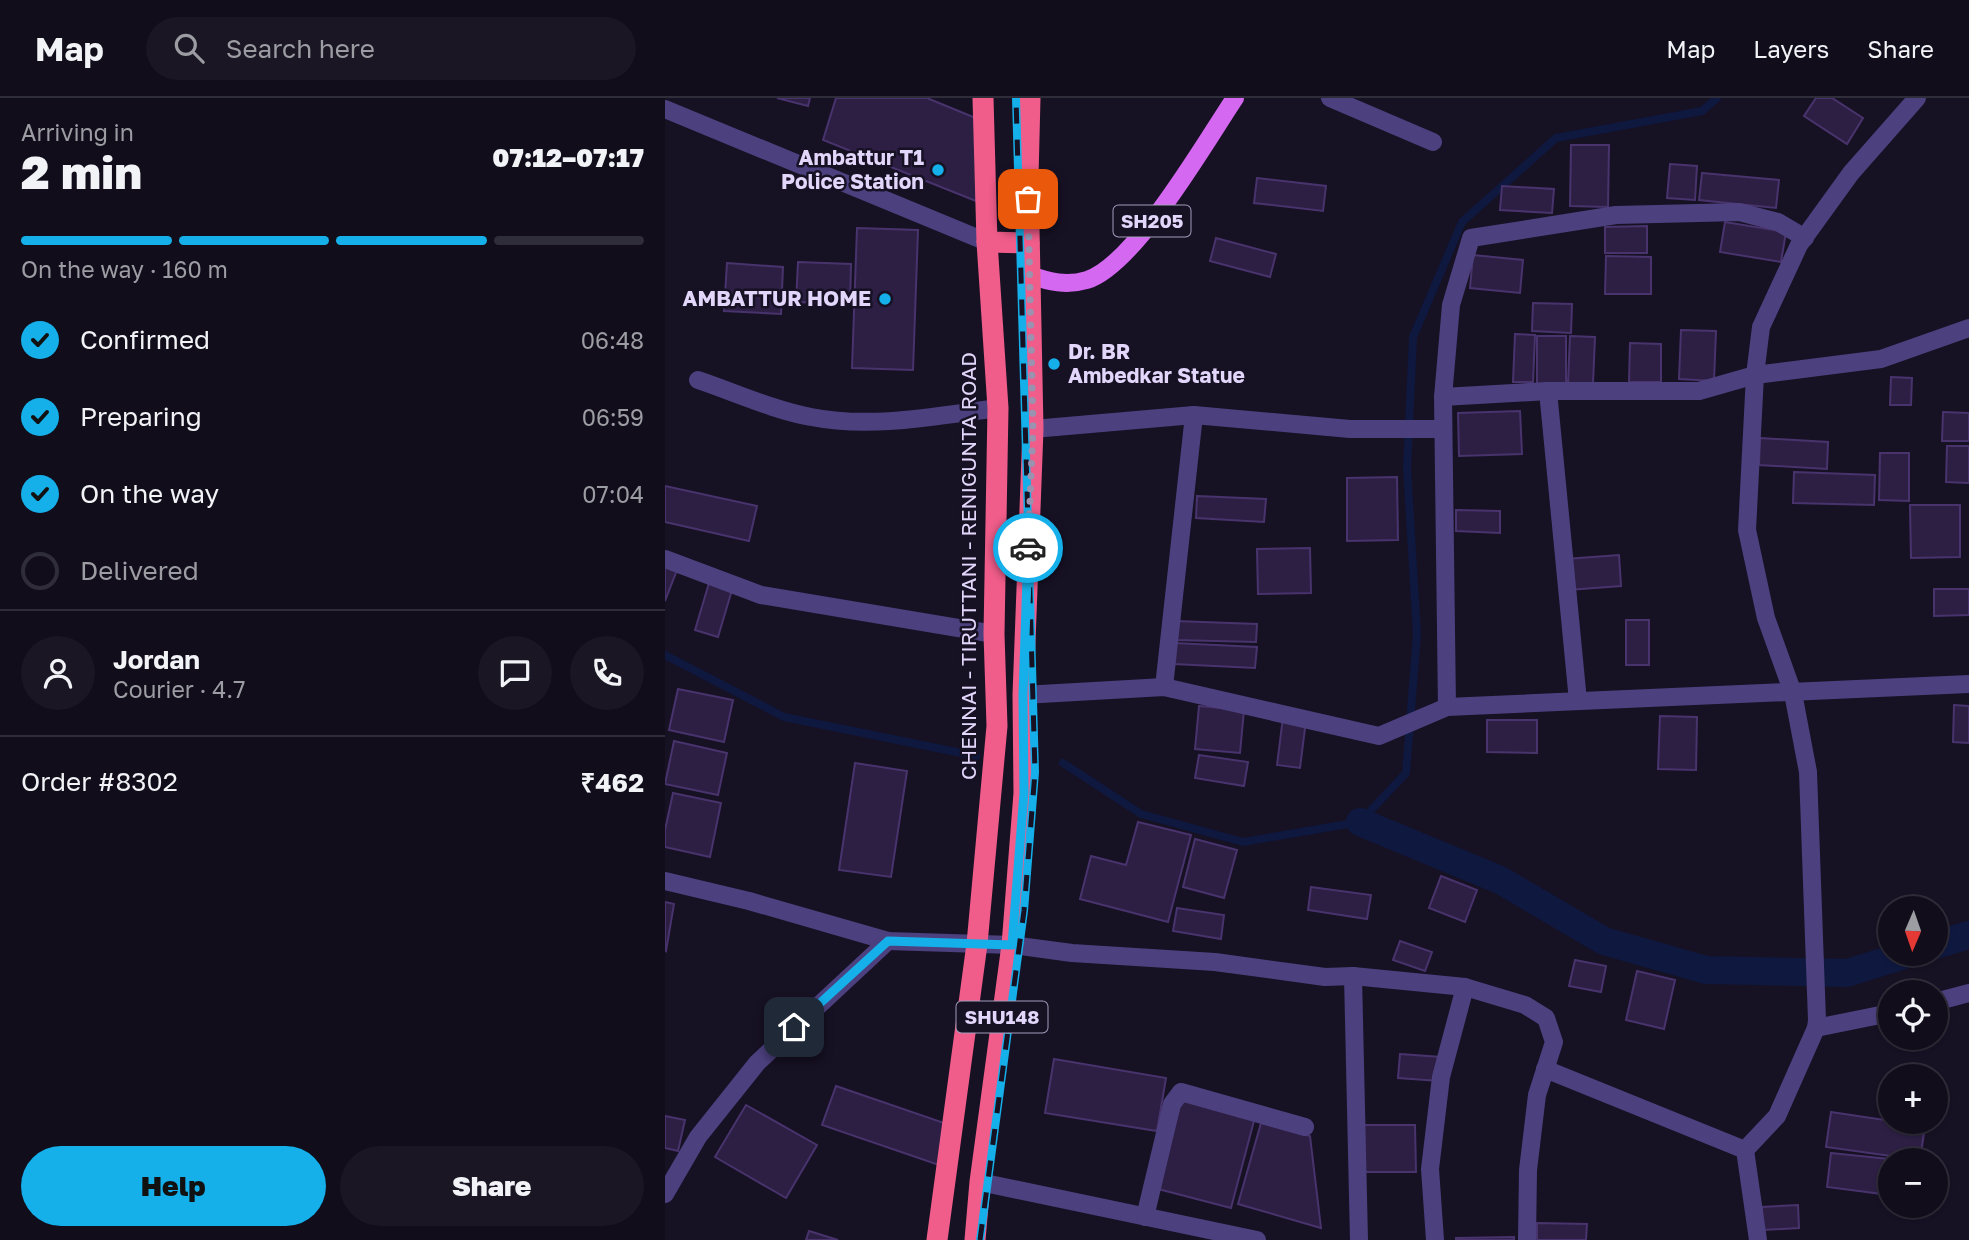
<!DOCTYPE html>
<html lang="en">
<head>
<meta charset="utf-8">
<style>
  body { margin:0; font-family:"Golos Text",sans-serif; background:#1a1624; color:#f1f3f6; height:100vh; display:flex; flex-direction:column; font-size:26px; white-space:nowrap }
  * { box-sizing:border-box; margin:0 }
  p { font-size:23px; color:#9c9ca3 }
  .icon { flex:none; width:38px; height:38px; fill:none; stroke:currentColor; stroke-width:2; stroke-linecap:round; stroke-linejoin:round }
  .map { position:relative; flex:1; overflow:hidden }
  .sheet { display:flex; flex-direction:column; background:#110d1b; width:665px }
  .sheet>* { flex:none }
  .needle { width:46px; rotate:182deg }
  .tools { position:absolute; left:1213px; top:798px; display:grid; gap:14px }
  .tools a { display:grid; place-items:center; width:70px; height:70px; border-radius:50%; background:#110d1b; box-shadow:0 2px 5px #0004,0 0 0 2px #302d3a; font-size:35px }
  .pin { position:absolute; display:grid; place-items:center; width:60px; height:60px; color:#fff; margin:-30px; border-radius:14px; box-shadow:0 4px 10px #0006 }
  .courier { position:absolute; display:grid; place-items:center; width:70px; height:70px; margin:-35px; border:5px solid #15b0ea; border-radius:50%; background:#fff; color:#222; box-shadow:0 2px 9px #0007 }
  .head em { font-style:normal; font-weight:800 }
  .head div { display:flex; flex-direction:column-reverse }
  .head { display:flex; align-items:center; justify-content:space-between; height:119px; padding:0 21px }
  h1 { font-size:46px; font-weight:800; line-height:52px }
  .bar { display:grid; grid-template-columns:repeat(4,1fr); gap:10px 7px; align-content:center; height:84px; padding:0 21px }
  .bar i { height:9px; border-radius:5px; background:#302d3a }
  .bar .on { background:#15b0ea }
  .bar p { grid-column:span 4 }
  .line { display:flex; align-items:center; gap:18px; padding:0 21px; border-top:2px solid #302d3a }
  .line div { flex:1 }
  .round { display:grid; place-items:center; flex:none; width:74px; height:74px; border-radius:37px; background:#1a1624 }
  ol { padding:0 21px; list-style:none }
  li { display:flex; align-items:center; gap:21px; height:77px }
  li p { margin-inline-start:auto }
  li .icon { padding:7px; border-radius:50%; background:#15b0ea; color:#111; stroke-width:4 }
  li:last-child { color:#9c9ca3 }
  li i { width:38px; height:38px; border:4px solid #302d3a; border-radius:50% }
  .primary-button { display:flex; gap:14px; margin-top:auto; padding:14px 21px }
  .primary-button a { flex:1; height:80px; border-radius:42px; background:#15b0ea; color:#111; font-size:28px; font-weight:800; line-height:80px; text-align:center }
  .primary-button a+a { background:#1a1624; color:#f1f3f6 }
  header { display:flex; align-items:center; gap:42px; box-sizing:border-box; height:98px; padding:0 35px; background:#110d1b; border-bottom:2px solid #302d3a }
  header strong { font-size:33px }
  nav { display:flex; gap:38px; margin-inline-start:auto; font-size:24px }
  .search { width:490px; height:63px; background:#1a1624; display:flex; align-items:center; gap:18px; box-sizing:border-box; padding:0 24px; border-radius:38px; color:#9c9ca3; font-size:26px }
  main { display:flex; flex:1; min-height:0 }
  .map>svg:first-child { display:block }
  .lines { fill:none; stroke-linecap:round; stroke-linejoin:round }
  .stream { stroke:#0f183f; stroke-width:8 }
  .canal { stroke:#0f183f; stroke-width:28 }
  .building { fill:#2c1f43; stroke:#48336d; stroke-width:2 }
  .street { stroke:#4d407f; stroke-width:18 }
  .primary { stroke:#d568f1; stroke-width:18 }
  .highway { stroke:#f05d8b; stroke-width:21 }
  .rail-casing { stroke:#15b0ea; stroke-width:8 }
  .rail { stroke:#171124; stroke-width:5; stroke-dasharray:16; stroke-linecap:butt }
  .done { stroke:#9b92b0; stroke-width:7; stroke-dasharray:0 12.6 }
  .route { stroke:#15b0ea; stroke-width:9 }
  .poi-dot { fill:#15b0ea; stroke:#171124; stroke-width:2.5 }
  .labels { text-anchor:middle; stroke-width:5; stroke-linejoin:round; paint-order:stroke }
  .shield { fill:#171124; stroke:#a59cba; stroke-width:2 }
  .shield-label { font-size:19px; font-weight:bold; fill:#e2d7fb }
  .poi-label { font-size:21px; font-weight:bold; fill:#e2d7fb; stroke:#171124; text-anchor:end }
  .street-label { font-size:21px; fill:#e2d7fb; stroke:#171124 }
</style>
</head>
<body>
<header>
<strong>Map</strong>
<div class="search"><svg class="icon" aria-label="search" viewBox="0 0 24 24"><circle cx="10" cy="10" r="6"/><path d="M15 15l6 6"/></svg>Search here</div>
<nav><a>Map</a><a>Layers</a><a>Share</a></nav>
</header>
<main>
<section class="sheet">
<div class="head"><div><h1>2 min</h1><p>Arriving in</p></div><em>07:12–07:17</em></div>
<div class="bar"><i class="on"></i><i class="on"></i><i class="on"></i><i></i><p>On the way · 160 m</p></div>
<ol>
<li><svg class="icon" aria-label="check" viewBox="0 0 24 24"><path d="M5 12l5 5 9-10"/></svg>Confirmed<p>06:48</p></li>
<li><svg class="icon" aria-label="check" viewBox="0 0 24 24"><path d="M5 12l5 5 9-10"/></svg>Preparing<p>06:59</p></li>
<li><svg class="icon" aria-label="check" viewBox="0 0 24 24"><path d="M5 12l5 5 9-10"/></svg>On the way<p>07:04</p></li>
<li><i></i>Delivered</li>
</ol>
<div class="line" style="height:126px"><a class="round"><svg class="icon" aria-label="person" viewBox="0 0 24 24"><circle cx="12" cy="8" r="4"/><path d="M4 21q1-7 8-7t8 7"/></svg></a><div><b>Jordan</b><p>Courier · 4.7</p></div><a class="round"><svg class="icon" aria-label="chat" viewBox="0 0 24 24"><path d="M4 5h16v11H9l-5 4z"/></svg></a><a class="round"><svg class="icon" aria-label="phone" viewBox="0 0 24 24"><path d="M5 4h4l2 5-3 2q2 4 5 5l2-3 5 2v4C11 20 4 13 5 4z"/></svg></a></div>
<div class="line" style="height:91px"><div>Order #8302</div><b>₹462</b></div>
<div class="primary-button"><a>Help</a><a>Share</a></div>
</section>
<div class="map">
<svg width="1304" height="1142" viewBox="0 0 1304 1142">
  <rect width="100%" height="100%" fill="#171124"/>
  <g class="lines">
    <g class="stream">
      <polyline points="0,557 119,619 311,658"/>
      <polyline points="398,665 476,716 578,744 695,724 741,675 752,536 742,370 748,239 797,124 891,40 1037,13 1052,0"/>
    </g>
    <g class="canal">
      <polyline points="695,724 835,782 939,843 1041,872 1182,875 1243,856"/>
      <polyline points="1270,847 1304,837"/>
    </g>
  </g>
  <g class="building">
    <polygon points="112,0 145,0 143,8"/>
    <polygon points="171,0 262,0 313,21 311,103 158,42"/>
    <polygon points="1151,0 1167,0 1198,20 1182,46 1139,18"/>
    <polygon points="906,47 944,47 943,109 905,108"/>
    <polygon points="1005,66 1032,68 1030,102 1002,100"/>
    <polygon points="1037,75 1114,82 1111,110 1034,102"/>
    <polygon points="592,80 661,88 658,113 589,105"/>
    <polygon points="837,88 889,91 887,115 835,112"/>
    <polygon points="1060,124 1121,134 1116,164 1055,154"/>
    <polygon points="982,128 982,155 940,155 940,129"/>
    <polygon points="192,130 253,132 248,272 187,270"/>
    <polygon points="551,140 611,156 605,179 545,163"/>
    <polygon points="808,157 858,162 855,195 805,190"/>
    <polygon points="941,158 986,159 986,196 940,196"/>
    <polygon points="133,164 186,166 185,206 131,204"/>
    <polygon points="62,165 118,169 116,216 59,213"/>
    <polygon points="868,205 907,206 906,235 867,233"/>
    <polygon points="1016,232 1051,233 1049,283 1014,281"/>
    <polygon points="850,236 870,237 868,284 848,284"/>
    <rect x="872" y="238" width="29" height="48"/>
    <polygon points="905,238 930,239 928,285 903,285"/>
    <polygon points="965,245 996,246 996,284 964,284"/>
    <polygon points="1226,279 1247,280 1246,307 1225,307"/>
    <polygon points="855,313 857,356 794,358 793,315"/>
    <polygon points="1278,314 1304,315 1304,343 1277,343"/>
    <polygon points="1095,340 1163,344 1162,371 1094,367"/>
    <polygon points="1282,348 1304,348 1304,385 1281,384"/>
    <polygon points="1215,355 1244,355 1244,403 1214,402"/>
    <polygon points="1129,374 1210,377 1209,407 1128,405"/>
    <polygon points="732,379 733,442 682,443 682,380"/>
    <polygon points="0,388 92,408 84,443 0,424"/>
    <polygon points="532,398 601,401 599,424 531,420"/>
    <polygon points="1245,407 1295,407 1295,459 1246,460"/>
    <polygon points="791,412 835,413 835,435 791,433"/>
    <polygon points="645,450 646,495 593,496 592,451"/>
    <polygon points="954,457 956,488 903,492 901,461"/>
    <polygon points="0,468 12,472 0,503"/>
    <polygon points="44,485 67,492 53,539 30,532"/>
    <polygon points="1269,491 1304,491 1304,517 1269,518"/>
    <rect x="961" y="522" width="23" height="45"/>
    <polygon points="510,523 592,526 591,544 509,542"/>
    <polygon points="509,545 592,549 590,570 509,566"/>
    <polygon points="13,591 68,602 59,644 4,632"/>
    <polygon points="1289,607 1304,608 1304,645 1288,644"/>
    <polygon points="534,608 579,612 575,655 530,651"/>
    <polygon points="995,618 1032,619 1031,672 993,671"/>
    <polygon points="618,619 641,622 635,670 612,667"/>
    <polygon points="822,622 872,622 872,655 822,654"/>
    <polygon points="9,643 62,655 53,697 0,686"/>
    <polygon points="534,657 583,664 579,688 530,680"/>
    <polygon points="190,665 242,673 226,779 174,772"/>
    <polygon points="8,695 56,705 45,759 0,749 0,732"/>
    <polygon points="473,724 526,737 503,824 415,801 426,758 461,767"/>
    <polygon points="530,741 572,752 559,800 518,789"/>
    <polygon points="776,778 812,792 800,824 764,810"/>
    <polygon points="646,789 706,797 702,821 643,812"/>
    <polygon points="0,804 9,806 1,853 0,852"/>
    <polygon points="512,810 559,817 556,841 508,833"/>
    <polygon points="735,843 767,854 760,873 728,862"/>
    <polygon points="910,862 941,868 936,894 904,888"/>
    <polygon points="972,873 1010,882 999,931 961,922"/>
    <polygon points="735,956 776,959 774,983 733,980"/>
    <polygon points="389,961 501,980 492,1033 380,1015"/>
    <polygon points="171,988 288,1028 274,1067 157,1027"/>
    <polygon points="517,1000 590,1019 566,1110 493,1091"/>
    <polygon points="81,1007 152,1047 121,1100 50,1059"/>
    <polygon points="1166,1014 1260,1028 1255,1062 1161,1049"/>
    <polygon points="0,1018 20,1022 13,1053 0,1050"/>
    <polygon points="596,1025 645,1038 656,1130 573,1106"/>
    <polygon points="693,1027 750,1027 751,1074 693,1074"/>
    <polygon points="1166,1055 1234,1062 1225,1062 1225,1097 1162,1089"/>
    <polygon points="1133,1107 1134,1130 1098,1132 1097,1109"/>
    <polygon points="872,1125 922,1126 921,1142 872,1142"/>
    <polygon points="144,1133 173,1142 141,1142"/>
    <polygon points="849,1139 849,1142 791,1142 791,1140"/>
  </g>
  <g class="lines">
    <g class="street">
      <polyline points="665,0 768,44"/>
      <polyline points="0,11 322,144"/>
      <path d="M33,282C69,294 108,312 146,319C207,331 271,318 333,310"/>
      <polyline points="883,293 913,603"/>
      <polyline points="778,299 883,293 1034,293 1090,277 1216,261 1304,230"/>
      <polyline points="368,331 529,317 685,331 778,331"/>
      <polyline points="0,461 96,497 329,536"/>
      <polyline points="499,589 529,317"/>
      <polyline points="358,597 499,589 714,638 782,609 1304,586"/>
      <polyline points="782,609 778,299 786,207 806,140 951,117 1074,114 1113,124 1140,140"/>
      <polyline points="0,783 84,803 223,843 347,847 407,855 550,864 660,879 688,878 800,889 860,907 881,920 889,944 872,997 863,1072 862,1142"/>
      <polyline points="688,878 694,1142"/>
      <polyline points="1270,904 1304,895"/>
      <polyline points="1151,930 1225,915"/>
      <polyline points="880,971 1080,1052"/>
      <polyline points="315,1084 592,1142"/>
      <polyline points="0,1096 33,1039 92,965 223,843"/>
      <polyline points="480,1119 507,1006 516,994 640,1029"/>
      <polyline points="770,1142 765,1071 776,979 800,889"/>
      <polyline points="1093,1142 1080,1052 1112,1018 1151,930 1152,922 1143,674 1128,595 1101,520 1082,432 1090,277 1096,229 1134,147 1186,75 1252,0"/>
    </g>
    <path class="primary" d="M365,177C384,184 402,188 422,182C470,167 541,43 570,0"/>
    <g class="highway">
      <polyline points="322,144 364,145"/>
      <polyline points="272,1142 312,846 332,628 329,536 333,310 322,144 318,0"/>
      <polyline points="310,1142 315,1084 347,847 359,695 358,597 368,331 363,79 365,0"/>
    </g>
    <g class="rail-casing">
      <polyline id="rail" points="315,1142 359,813 370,674 351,0"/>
    </g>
    <use href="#rail" class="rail"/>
  </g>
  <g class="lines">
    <polyline class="done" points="363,101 368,331 363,450"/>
    <polyline class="route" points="129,929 223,843 347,847 359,695 358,597 363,450"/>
  </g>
  <g class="poi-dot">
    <circle cx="273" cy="72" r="7"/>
    <circle cx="220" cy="201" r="7"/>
    <circle cx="389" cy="266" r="7"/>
  </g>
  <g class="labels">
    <g class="shield">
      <rect x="448.5" y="107.5" width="77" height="31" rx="5"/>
      <rect x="291.5" y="903.5" width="91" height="31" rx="5"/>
    </g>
    <g class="shield-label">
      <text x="487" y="130">SH205</text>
      <text x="337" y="926">SHU148</text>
    </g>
    <g class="poi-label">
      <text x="259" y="67">Ambattur T1<tspan x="259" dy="24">Police Station</tspan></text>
      <text x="206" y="208">AMBATTUR HOME</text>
      <text x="403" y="261" text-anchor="start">Dr. BR<tspan x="403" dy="24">Ambedkar Statue</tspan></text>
    </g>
    <g class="street-label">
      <text transform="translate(304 468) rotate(-90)" y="7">CHENNAI - TIRUTTANI - RENIGUNTA ROAD</text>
    </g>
  </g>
</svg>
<div class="tools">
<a><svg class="needle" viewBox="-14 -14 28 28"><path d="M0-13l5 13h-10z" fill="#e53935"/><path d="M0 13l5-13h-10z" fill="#9c9ca3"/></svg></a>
<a><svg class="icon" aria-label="locate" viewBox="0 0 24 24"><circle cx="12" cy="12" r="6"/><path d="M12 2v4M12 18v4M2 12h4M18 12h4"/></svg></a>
<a>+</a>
<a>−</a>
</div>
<div class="pin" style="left:363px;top:101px;background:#ea580c"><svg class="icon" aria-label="bag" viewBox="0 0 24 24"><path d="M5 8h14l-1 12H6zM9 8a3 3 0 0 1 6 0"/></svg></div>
<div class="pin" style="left:129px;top:929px;background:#1f2937"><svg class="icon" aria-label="home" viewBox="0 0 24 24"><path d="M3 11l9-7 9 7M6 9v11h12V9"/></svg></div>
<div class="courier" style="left:363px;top:450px"><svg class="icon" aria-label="car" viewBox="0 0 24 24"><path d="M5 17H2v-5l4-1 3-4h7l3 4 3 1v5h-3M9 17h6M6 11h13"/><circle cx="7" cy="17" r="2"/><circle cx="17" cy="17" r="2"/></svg></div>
</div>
</main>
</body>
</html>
